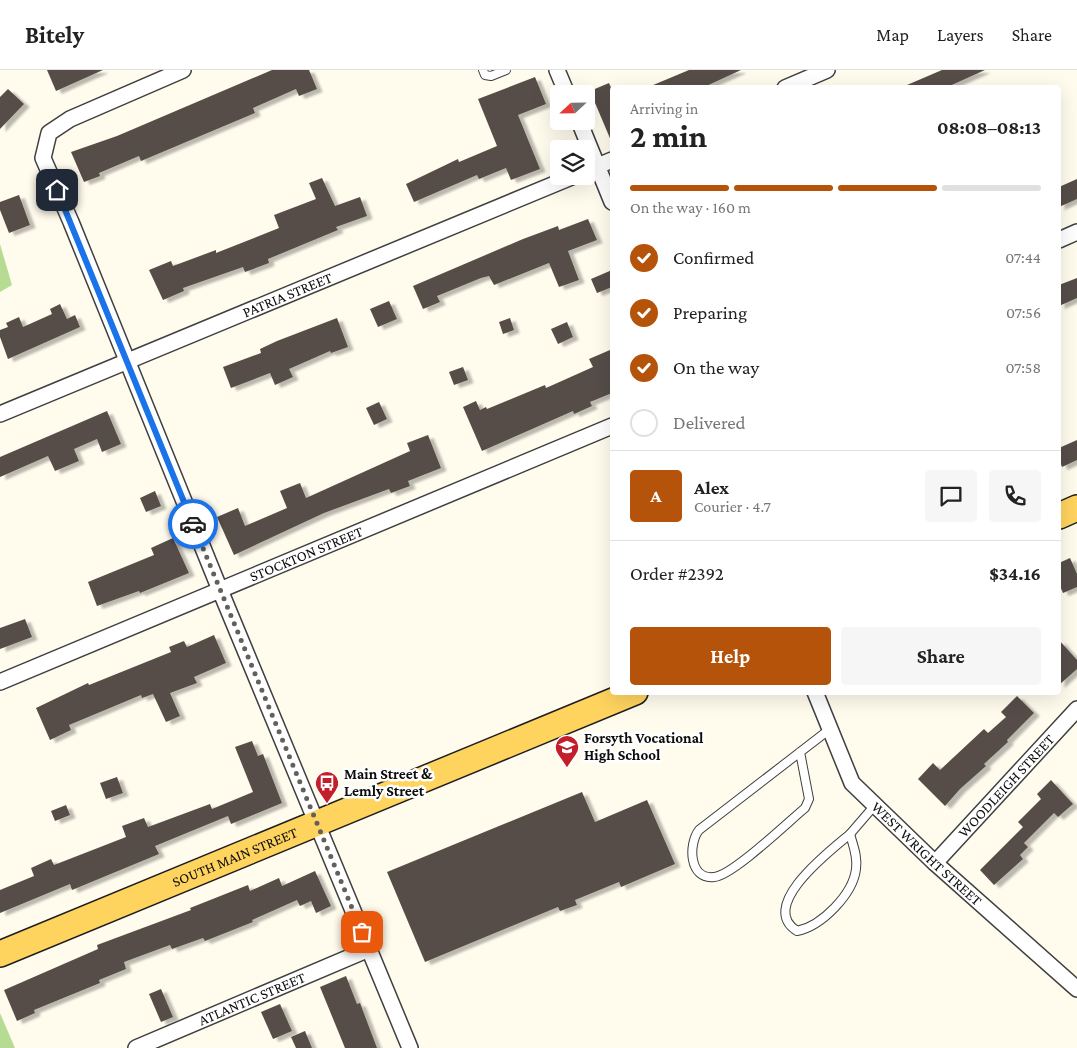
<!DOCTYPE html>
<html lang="en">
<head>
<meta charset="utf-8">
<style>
  body { margin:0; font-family:"Crimson Pro",serif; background:#f6f6f6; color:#222; height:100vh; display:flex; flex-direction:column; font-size:19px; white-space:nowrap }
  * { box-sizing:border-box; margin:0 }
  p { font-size:16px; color:#767676 }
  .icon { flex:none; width:28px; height:28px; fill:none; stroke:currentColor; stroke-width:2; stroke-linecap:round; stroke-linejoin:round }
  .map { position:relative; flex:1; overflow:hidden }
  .drawer { position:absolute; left:610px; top:15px; width:451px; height:610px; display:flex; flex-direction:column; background:#fff; border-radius:5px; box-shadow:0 5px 20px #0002 }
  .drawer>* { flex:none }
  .needle { width:32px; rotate:248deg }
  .controls { position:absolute; left:550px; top:15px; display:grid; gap:10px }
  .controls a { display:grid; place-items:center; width:45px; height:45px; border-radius:5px; background:#fff; box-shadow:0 5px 20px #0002; font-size:25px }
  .pin { position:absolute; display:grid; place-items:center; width:42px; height:42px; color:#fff; margin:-21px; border-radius:10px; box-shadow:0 2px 8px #0006 }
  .courier { position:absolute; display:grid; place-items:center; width:50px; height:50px; margin:-25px; border:4px solid #1a73e8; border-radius:50%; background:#fff; color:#222; box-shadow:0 1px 6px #0007 }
  .summary em { font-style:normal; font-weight:700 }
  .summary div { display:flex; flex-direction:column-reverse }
  .summary { display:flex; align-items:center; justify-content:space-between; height:85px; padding:0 20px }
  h1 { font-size:32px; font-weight:700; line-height:38px }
  .bar { display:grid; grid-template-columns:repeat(4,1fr); gap:8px 5px; align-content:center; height:60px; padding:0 20px }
  .bar i { height:6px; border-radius:4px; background:#e0e0e0 }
  .bar .on { background:#b45309 }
  .bar p { grid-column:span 4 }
  .line { display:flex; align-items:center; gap:12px; padding:0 20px; border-top:1px solid #e0e0e0 }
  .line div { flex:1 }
  .round { display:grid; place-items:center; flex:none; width:52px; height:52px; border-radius:5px; background:#f6f6f6 }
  ol { padding:0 20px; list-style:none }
  li { display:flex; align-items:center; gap:15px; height:55px }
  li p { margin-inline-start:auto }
  li .icon { padding:5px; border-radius:50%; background:#b45309; color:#fff; stroke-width:4 }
  li:last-child { color:#767676 }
  li i { width:28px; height:28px; border:2px solid #e0e0e0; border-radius:50% }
  .primary-button { display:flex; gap:10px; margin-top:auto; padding:10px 20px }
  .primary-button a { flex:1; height:58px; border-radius:5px; background:#b45309; color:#fff; font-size:20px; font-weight:700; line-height:58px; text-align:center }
  .primary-button a+a { background:#f6f6f6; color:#222 }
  header { display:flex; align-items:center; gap:30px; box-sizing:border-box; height:70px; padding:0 25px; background:#fff; border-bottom:1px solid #e0e0e0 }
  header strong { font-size:24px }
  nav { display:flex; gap:28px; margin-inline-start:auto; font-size:18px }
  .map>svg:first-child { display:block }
  .forest { fill:#b6dc94 }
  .building { fill:#564e49; filter:url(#shadow) }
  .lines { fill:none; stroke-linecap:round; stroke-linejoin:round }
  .lane-casing { stroke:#404040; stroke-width:10 }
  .street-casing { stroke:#404040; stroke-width:18 }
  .primary-casing { stroke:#1e1e1e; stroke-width:28 }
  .lane { stroke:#fff; stroke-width:8 }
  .street { stroke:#fff; stroke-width:15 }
  .primary { stroke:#fed35e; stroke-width:25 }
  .done { stroke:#62605b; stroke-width:5; stroke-dasharray:0 9 }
  .route { stroke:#1a73e8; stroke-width:6 }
  .labels { text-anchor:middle; stroke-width:5; stroke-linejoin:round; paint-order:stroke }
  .street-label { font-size:15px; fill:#0d0d0d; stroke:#fff }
  .poi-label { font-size:15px; font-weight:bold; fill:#0d0d0d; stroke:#fff; text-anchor:start }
</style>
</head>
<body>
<header>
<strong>Bitely</strong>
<nav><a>Map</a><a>Layers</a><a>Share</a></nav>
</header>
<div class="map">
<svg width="1077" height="978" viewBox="0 0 1077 978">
  <defs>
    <filter id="shadow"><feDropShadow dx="5.5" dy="3" stdDeviation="1" flood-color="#0004"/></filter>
  </defs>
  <rect width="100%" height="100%" fill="#fffbed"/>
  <g class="forest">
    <polygon points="0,174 12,215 0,222"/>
    <polygon points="0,943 15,978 0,978"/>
  </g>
  <g class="building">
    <polygon points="47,0 103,0 56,21"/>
    <polygon points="272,0 309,0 317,19 299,26 296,19 253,38 255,43 141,91 139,86 99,103 100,106 84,112 71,82 117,66"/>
    <polygon points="689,0 741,0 702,18 646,18"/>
    <polygon points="942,0 985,0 945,18 900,18"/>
    <polygon points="535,7 546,34 518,45 540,99 511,110 506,98 479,109 477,105 414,132 406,114 458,89 459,92 497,76 478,29"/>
    <polygon points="609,13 612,20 612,73 590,21"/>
    <polygon points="8,19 24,34 0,59 0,27"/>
    <polygon points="322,108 335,136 360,127 367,146 336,157 338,160 268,189 269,193 245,202 243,197 183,218 184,221 163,230 149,200 171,191 173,196 216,180 216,183 279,158 274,145 316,129 309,113"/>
    <polygon points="1077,109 1077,129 1059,137 1059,117"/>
    <polygon points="19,125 30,155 9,163 0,140 0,132"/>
    <polygon points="588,149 597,170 568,181 579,210 559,217 549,193 494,215 489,206 481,208 437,226 440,232 423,239 413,216 523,169 558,156 559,160"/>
    <polygon points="612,200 612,217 597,223 591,209"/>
    <polygon points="1077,208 1077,228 1059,236 1059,215"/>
    <polygon points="389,231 397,249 378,257 370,239"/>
    <polygon points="60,234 67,249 75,245 80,257 8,289 0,267 0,260 8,257 6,253 19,247 23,257 52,244 50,239"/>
    <polygon points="337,248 348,277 331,283 330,281 289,299 293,307 275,315 270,303 231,318 223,297 261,283 260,279 277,271"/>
    <polygon points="510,248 514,260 503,264 499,252"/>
    <polygon points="567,252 573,267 558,274 551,259"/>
    <polygon points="610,280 612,287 612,323 590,332 592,336 574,344 573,341 482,381 463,337 476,331 480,340 486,337 487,339 545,315 546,318 593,297 589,289"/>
    <polygon points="463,297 468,310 454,315 449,302"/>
    <polygon points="379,332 387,349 374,355 366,338"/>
    <polygon points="107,341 121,374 102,382 97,369 74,379 79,391 55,401 48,386 0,407 0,387"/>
    <polygon points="428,365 441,398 408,411 410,416 391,423 389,419 324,443 234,485 217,447 238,438 245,456 287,438 280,421 300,413 306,428 410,381 407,373"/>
    <polygon points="1077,370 1077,390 1062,397 1059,389 1059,378"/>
    <polygon points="155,421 161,436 146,442 140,428"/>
    <polygon points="173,468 189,503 140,523 139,521 97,536 88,512 154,485 151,478"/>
    <polygon points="1070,488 1077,504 1077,517 1063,523 1059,514 1059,493"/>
    <polygon points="25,549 32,567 0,579 0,558"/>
    <polygon points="214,565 226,593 194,607 197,613 170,623 180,646 166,652 153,624 142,628 141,625 69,655 71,660 50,670 36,638 88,613 89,615 171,582 169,577 184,571 187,577"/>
    <polygon points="1059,570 1077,590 1077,599 1059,615"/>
    <polygon points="1017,626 1034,643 1007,670 1008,672 984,694 986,696 960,719 945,736 918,709 933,693 940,700 984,659 988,663 1006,647 1001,642"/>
    <polygon points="252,671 258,686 263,684 282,733 231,754 228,746 155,776 159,784 72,820 70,814 0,843 0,820 34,806 31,798 51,789 54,795 126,767 122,756 144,748 148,757 210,734 212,739 253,722 235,677"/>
    <polygon points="117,707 123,723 106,729 100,713"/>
    <polygon points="1051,710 1073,734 1058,747 1054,743 1024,773 1028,777 1020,785 1023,789 994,815 980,800 1023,757 1018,752 1041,729 1037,724"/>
    <polygon points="582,722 595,752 647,730 675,794 621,817 619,812 575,830 577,835 560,841 558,837 425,892 387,802"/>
    <polygon points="66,735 70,745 55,751 51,741"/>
    <polygon points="315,801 331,836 316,843 311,831 300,836 297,830 252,850 253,852 205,871 203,868 172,879 170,875 124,892 126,899 99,910 100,913 34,940 35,943 17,951 4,920 98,879 97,875 191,840 190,838 248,815 250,821 279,808 282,816"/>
    <polygon points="346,906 357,934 360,933 377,978 345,978 320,917"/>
    <polygon points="161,919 173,947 161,952 149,924"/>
    <polygon points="280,934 292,961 273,969 261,942"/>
    <polygon points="305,961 312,978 296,978 291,967"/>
  </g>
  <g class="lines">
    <g class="lane-casing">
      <g id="lane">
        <polyline points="483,0 485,5 491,6 506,0"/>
        <path d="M800,682L809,729L805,738C788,752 732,806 714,807C689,810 688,774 699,760L830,659"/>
        <path d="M850,764C853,775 858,787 856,799C853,824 822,856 797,861C757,836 831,780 850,764Z"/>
        <polyline points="850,764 875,735"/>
      </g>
    </g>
    <g class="street-casing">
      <g id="street">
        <polyline points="183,0 70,49 49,63 43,88 71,152 220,520 410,978"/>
        <polyline points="557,0 567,24"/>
        <polyline points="785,18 827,0"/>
        <polyline points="579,51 612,132"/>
        <polyline points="586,101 612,90"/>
        <polyline points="1059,170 1077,162"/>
        <path id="s1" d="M0,344L574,106"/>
        <path id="s2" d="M0,612L612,356"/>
        <path id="s3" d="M815,622L852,713L935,793L1077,919"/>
        <path id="s4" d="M935,793L1077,639"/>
        <path id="s5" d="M136,978L369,879"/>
      </g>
    </g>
    <g class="primary-casing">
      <g id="primary">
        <polyline points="1059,446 1077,438"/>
        <path id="s6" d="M0,884L635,622"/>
      </g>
    </g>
    <use href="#lane" class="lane"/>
    <use href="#street" class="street"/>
    <use href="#primary" class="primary"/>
  </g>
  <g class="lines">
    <polyline class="done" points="193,454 362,862"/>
    <polyline class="route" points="57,120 193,454"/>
  </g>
  <defs>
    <g id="school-pin" transform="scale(1.25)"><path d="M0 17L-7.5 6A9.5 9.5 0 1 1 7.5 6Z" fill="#c31f2b" stroke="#fff"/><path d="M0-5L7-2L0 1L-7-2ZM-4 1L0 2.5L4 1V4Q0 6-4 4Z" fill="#fff"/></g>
    <g id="bus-pin" transform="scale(1.25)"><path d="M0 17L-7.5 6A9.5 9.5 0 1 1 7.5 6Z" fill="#c31f2b" stroke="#fff"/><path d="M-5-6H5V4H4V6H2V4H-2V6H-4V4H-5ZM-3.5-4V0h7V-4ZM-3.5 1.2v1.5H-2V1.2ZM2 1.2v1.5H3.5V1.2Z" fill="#fff"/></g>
  </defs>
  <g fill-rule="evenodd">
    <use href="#school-pin" x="567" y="677"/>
    <use href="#bus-pin" x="327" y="713"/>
  </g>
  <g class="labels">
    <g class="street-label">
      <text dy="5" stroke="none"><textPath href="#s1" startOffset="311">PATRIA STREET</textPath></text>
      <text dy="5" stroke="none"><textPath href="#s2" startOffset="332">STOCKTON STREET</textPath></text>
      <text dy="5" stroke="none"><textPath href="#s4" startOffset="105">WOODLEIGH STREET</textPath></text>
      <text dy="5" stroke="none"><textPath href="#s3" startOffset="201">WEST WRIGHT STREET</textPath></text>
      <text dy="5" stroke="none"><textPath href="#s6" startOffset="254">SOUTH MAIN STREET</textPath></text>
      <text dy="5" stroke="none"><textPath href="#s5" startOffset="126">ATLANTIC STREET</textPath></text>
    </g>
    <g class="poi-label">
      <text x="584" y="673">Forsyth Vocational<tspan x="584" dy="17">High School</tspan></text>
      <text x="344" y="709">Main Street &amp;<tspan x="344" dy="17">Lemly Street</tspan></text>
    </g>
  </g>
</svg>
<div class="controls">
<a><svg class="needle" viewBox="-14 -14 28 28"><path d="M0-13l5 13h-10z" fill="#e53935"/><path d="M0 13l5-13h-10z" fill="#767676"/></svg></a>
<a><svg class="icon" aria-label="layers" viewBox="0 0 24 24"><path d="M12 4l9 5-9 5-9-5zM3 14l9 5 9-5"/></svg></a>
</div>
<div class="pin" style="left:362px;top:862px;background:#ea580c"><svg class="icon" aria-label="bag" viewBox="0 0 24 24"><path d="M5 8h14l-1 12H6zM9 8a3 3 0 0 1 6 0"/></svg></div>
<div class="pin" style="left:57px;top:120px;background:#1f2937"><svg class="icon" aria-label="home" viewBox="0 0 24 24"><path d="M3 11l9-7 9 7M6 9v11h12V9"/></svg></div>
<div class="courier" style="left:193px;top:454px"><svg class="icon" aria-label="car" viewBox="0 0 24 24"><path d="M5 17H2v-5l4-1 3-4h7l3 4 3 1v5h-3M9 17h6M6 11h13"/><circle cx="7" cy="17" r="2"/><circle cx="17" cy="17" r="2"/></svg></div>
<section class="drawer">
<div class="summary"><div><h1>2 min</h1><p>Arriving in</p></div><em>08:08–08:13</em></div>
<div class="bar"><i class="on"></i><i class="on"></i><i class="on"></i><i></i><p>On the way · 160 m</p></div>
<ol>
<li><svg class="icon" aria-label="check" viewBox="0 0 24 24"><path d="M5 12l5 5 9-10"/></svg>Confirmed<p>07:44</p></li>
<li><svg class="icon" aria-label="check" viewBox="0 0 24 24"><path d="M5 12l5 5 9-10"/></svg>Preparing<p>07:56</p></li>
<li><svg class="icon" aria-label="check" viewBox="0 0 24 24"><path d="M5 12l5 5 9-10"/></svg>On the way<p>07:58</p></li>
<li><i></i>Delivered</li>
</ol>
<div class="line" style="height:90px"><b class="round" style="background:#b45309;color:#fff">A</b><div><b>Alex</b><p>Courier · 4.7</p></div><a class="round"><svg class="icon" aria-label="chat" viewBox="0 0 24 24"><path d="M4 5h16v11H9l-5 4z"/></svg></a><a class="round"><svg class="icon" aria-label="phone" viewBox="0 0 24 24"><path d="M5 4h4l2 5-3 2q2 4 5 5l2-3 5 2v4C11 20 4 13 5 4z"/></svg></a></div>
<div class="line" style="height:65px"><div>Order #2392</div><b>$34.16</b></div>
<div class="primary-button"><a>Help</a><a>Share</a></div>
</section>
</div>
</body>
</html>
